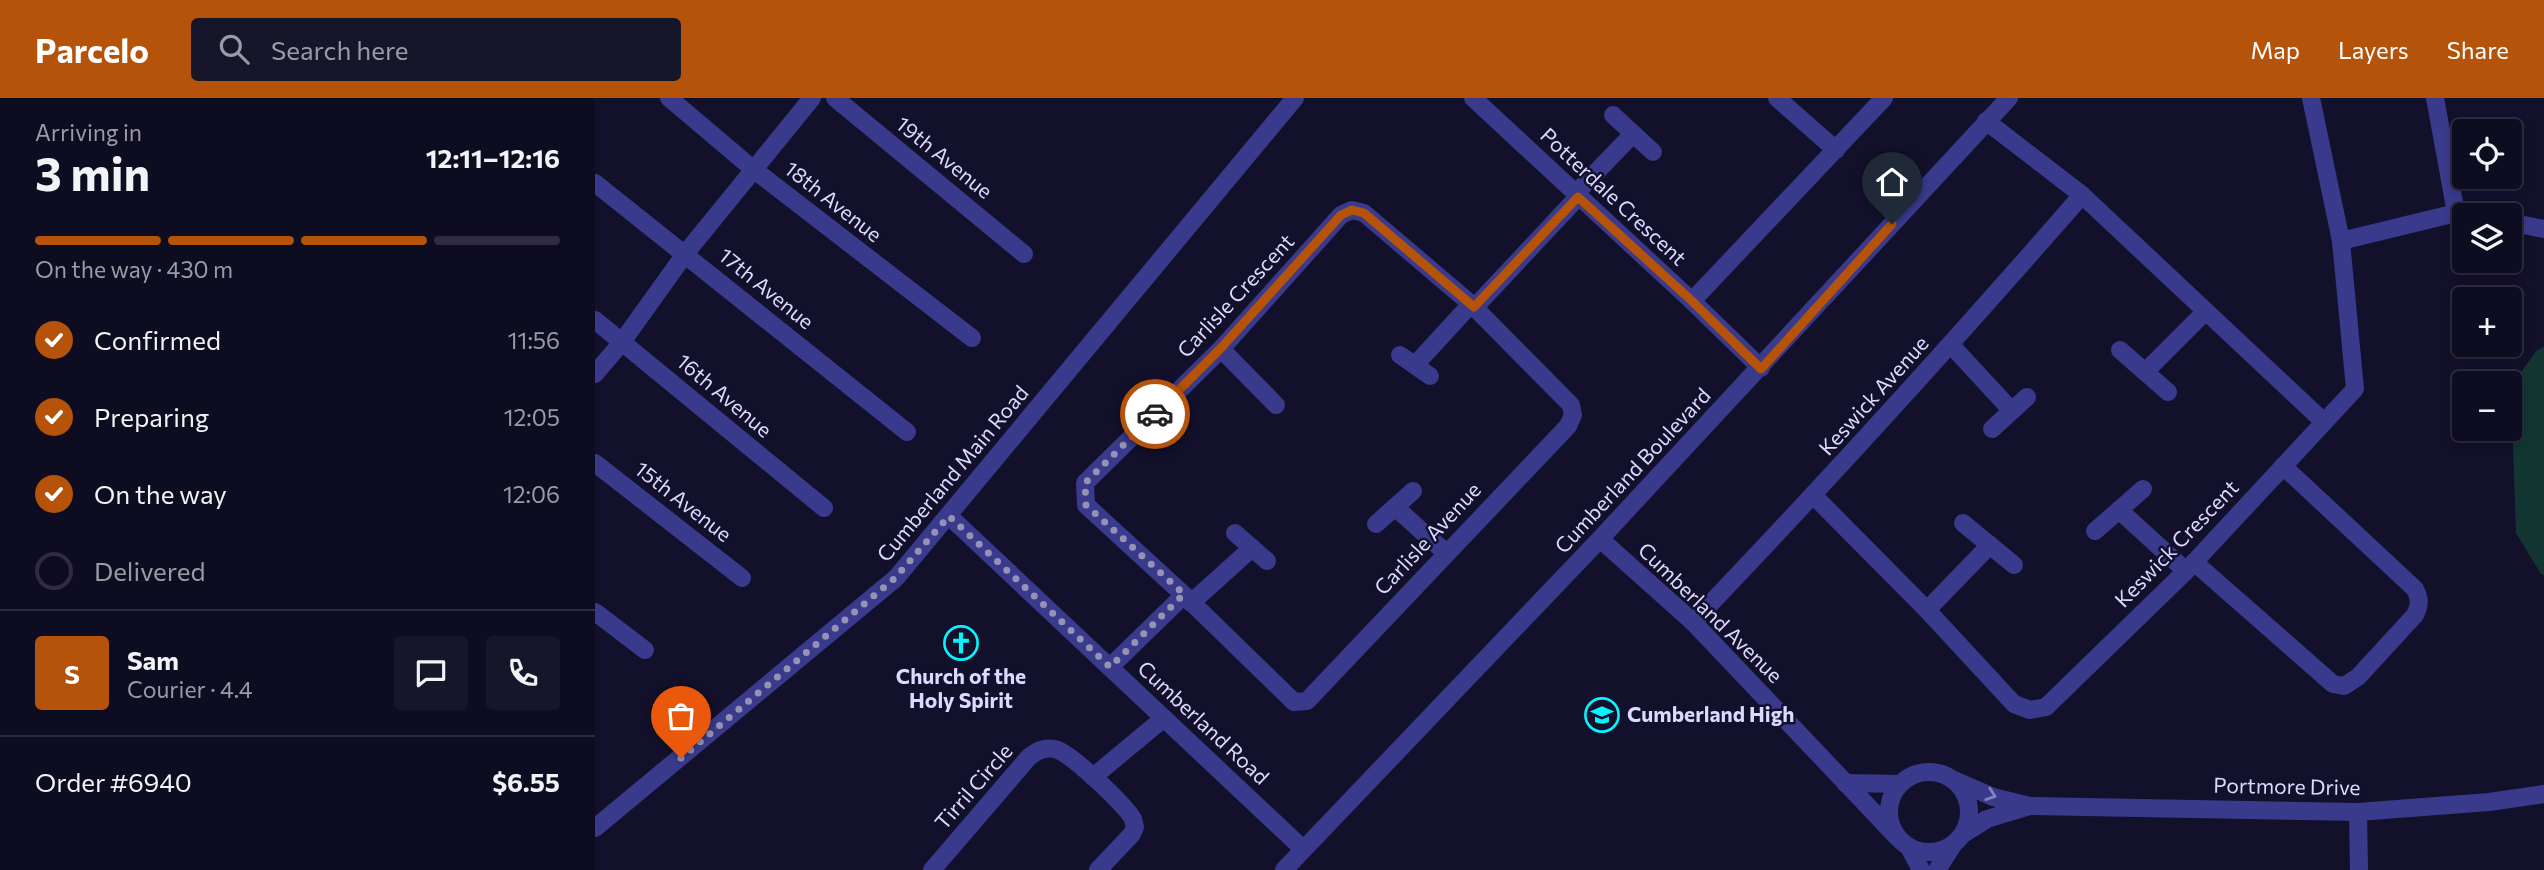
<!DOCTYPE html>
<html lang="en">
<head>
<meta charset="utf-8">
<style>
  body { margin:0; font-family:Commissioner,sans-serif; background:#171529; color:#f1f3f6; height:100vh; display:flex; flex-direction:column; font-size:26px; white-space:nowrap }
  * { box-sizing:border-box; margin:0 }
  p { font-size:23px; color:#9b9ba5 }
  .icon { flex:none; width:38px; height:38px; fill:none; stroke:currentColor; stroke-width:2; stroke-linecap:round; stroke-linejoin:round }
  .map { position:relative; flex:1; overflow:hidden }
  .drawer { display:flex; flex-direction:column; background:#0e0c20; width:595px }
  .drawer>* { flex:none }
  .buttons { position:absolute; left:1857px; top:21px; display:grid; gap:14px }
  .buttons a { display:grid; place-items:center; width:70px; height:70px; border-radius:7px; background:#0e0c20; box-shadow:0 4px 10px #0003,0 0 0 2px #2e2c3e; font-size:35px }
  .pin { position:absolute; display:grid; place-items:center; width:60px; height:60px; color:#fff; margin:-72px -30px; border-radius:50% 50% 50% 0; rotate:-45deg; box-shadow:0 0 7px #0007 }
  .pin .icon { rotate:45deg }
  .courier { position:absolute; display:grid; place-items:center; width:70px; height:70px; margin:-35px; border:5px solid #b45309; border-radius:50%; background:#fff; color:#222; box-shadow:0 2px 9px #0007 }
  .headline em { font-style:normal; font-weight:700 }
  .headline div { display:flex; flex-direction:column-reverse }
  .headline { display:flex; align-items:center; justify-content:space-between; height:119px; padding:0 35px }
  h1 { font-size:46px; font-weight:700; line-height:52px }
  .bar { display:grid; grid-template-columns:repeat(4,1fr); gap:10px 7px; align-content:center; height:84px; padding:0 35px }
  .bar i { height:9px; border-radius:5px; background:#2e2c3e }
  .bar .active { background:#b45309 }
  .bar p { grid-column:span 4 }
  .line { display:flex; align-items:center; gap:18px; padding:0 35px; border-top:2px solid #2e2c3e }
  .line div { flex:1 }
  .round { display:grid; place-items:center; flex:none; width:74px; height:74px; border-radius:7px; background:#171529 }
  ol { padding:0 35px; list-style:none }
  li { display:flex; align-items:center; gap:21px; height:77px }
  li p { margin-inline-start:auto }
  li .icon { padding:7px; border-radius:50%; background:#b45309; color:#fff; stroke-width:4 }
  li:last-child { color:#9b9ba5 }
  li i { width:38px; height:38px; border:4px solid #2e2c3e; border-radius:50% }
  header { display:flex; align-items:center; gap:42px; box-sizing:border-box; height:98px; padding:0 35px; background:#b45309; color:#fff }
  header strong { font-size:33px }
  nav { display:flex; gap:38px; margin-inline-start:auto; font-size:24px }
  .search { width:490px; height:63px; background:#171529; display:flex; align-items:center; gap:18px; box-sizing:border-box; padding:0 24px; border-radius:7px; color:#9b9ba5; font-size:26px }
  main { display:flex; flex:1; min-height:0 }
  .map>svg:first-child { display:block }
  .garden { fill:#123532 }
  .lines { fill:none; stroke-linecap:round; stroke-linejoin:round }
  .minor { stroke:#393a8b; stroke-width:18 }
  .oneway { stroke:#8282bf }
  .done { stroke:#9593b5; stroke-width:7; stroke-dasharray:0 12.6 }
  .route { stroke:#b45309; stroke-width:9 }
  .labels { text-anchor:middle; stroke-width:5; stroke-linejoin:round; paint-order:stroke }
  .street-label { font-size:21px; fill:#dbd9ff; stroke:#13102b }
  .poi-label { font-size:21px; font-weight:bold; fill:#dbd9ff; stroke:#13102b }
</style>
</head>
<body>
<header>
<strong>Parcelo</strong>
<div class="search"><svg class="icon" aria-label="search" viewBox="0 0 24 24"><circle cx="10" cy="10" r="6"/><path d="M15 15l6 6"/></svg>Search here</div>
<nav><a>Map</a><a>Layers</a><a>Share</a></nav>
</header>
<main>
<section class="drawer">
<div class="headline"><div><h1>3 min</h1><p>Arriving in</p></div><em>12:11–12:16</em></div>
<div class="bar"><i class="active"></i><i class="active"></i><i class="active"></i><i></i><p>On the way · 430 m</p></div>
<ol>
<li><svg class="icon" aria-label="check" viewBox="0 0 24 24"><path d="M5 12l5 5 9-10"/></svg>Confirmed<p>11:56</p></li>
<li><svg class="icon" aria-label="check" viewBox="0 0 24 24"><path d="M5 12l5 5 9-10"/></svg>Preparing<p>12:05</p></li>
<li><svg class="icon" aria-label="check" viewBox="0 0 24 24"><path d="M5 12l5 5 9-10"/></svg>On the way<p>12:06</p></li>
<li><i></i>Delivered</li>
</ol>
<div class="line" style="height:126px"><b class="round" style="background:#b45309;color:#fff">S</b><div><b>Sam</b><p>Courier · 4.4</p></div><a class="round"><svg class="icon" aria-label="chat" viewBox="0 0 24 24"><path d="M4 5h16v11H9l-5 4z"/></svg></a><a class="round"><svg class="icon" aria-label="phone" viewBox="0 0 24 24"><path d="M5 4h4l2 5-3 2q2 4 5 5l2-3 5 2v4C11 20 4 13 5 4z"/></svg></a></div>
<div class="line" style="height:91px"><div>Order #6940</div><b>$6.55</b></div>
</section>
<div class="map">
<svg width="1949" height="772" viewBox="0 0 1949 772">
  <rect width="100%" height="100%" fill="#13102b"/>
  <polygon class="garden" points="1949,249 1949,477 1946,476 1921,435 1916,289 1941,253"/>
  <g class="lines">
    <g class="minor">
      <polyline points="74,0 158,71 377,240"/>
      <polyline points="240,0 429,156"/>
      <polyline points="878,0 1097,203 1166,270"/>
      <polyline points="1182,0 1241,52"/>
      <polyline points="1840,0 1861,115"/>
      <polyline points="1018,17 1058,54"/>
      <polyline points="1391,23 1487,97 1729,324"/>
      <polyline points="0,85 312,334"/>
      <polyline points="980,96 1038,36"/>
      <polygon points="757,112 769,115 876,206 976,307 978,317 973,328 712,603 699,604 589,497 491,407 490,385 626,251 746,117"/>
      <polyline points="1914,124 1949,131"/>
      <polyline points="1746,143 1861,115 1876,117"/>
      <polyline points="1097,203 1289,0"/>
      <polyline points="879,210 983,99"/>
      <polyline points="0,222 229,410"/>
      <polyline points="1356,247 1417,313"/>
      <polyline points="626,251 681,307"/>
      <polyline points="1525,252 1573,294"/>
      <polyline points="805,257 835,278"/>
      <polyline points="820,267 876,206"/>
      <polyline points="1550,274 1610,214"/>
      <polyline points="0,276 27,244 90,156 217,0"/>
      <polyline points="1397,331 1432,299"/>
      <polyline points="0,365 147,480"/>
      <polyline points="1219,398 1332,512 1419,606 1435,612 1451,609 1591,473 1760,291 1746,143 1716,0"/>
      <polyline points="800,409 851,455"/>
      <polyline points="1524,412 1591,473"/>
      <polyline points="354,418 708,751"/>
      <polyline points="1368,425 1419,467"/>
      <polyline points="781,426 818,393"/>
      <polyline points="1500,433 1548,391"/>
      <polyline points="640,435 672,463"/>
      <polyline points="1005,441 1098,524 1303,740"/>
      <path d="M1599,464L1738,586L1749,588L1763,579L1820,517C1825,506 1825,501 1820,491L1688,368"/>
      <polyline points="596,505 657,450"/>
      <polyline points="1332,512 1395,447"/>
      <polyline points="0,514 50,552"/>
      <path d="M1098,524C1231,385 1360,243 1487,97"/>
      <polyline points="515,569 589,497"/>
      <circle cx="1334" cy="714" r="40"/>
      <polyline points="498,679 569,620"/>
      <polyline points="1359,682 1398,699 1435,708 1763,714 1894,704 1949,696"/>
      <polyline points="1250,685 1305,686"/>
      <polyline points="1763,714 1764,772"/>
      <polyline points="0,730 301,480 700,0"/>
      <polyline points="1368,736 1392,721 1435,708"/>
      <polyline points="1314,749 1326,772"/>
      <path d="M337,772L434,659C442,653 449,649 460,651C476,655 530,707 538,721L540,729L537,736L503,772"/>
      <polyline points="689,772 1005,441 1414,0"/>
      <polyline points="1342,772 1358,747"/>
    </g>
  </g>
  <defs><path id="oneway-chevron" d="M-2-3.5L2.5 0L-2 3.5" fill="none" stroke-width="1.6" stroke-linecap="round" stroke-linejoin="round" transform="scale(1.75)"/></defs>
  <use class="oneway" href="#oneway-chevron" transform="translate(1396 697) rotate(19)"/>
  <g class="lines">
    <polyline class="done" points="86,660 300,480 354,418 515,569 589,496 491,407 490,385 560,316"/>
    <polyline class="route" points="560,316 625,251 746,117 757,112 769,115 879,209 983,99 1097,203 1166,271 1297,126"/>
  </g>
  <defs>
    <g id="church-ring" transform="scale(1.75)"><circle r="9.5" fill="#13102b" stroke="#05f4ff" stroke-width="1.5"/><path d="M-1.2-6h2.4v3.5h3.3v2.4h-3.3V6h-2.4V-.1h-3.3v-2.4h3.3Z" fill="#05f4ff"/></g>
    <g id="school-ring" transform="scale(1.75)"><circle r="9.5" fill="#13102b" stroke="#05f4ff" stroke-width="1.5"/><path d="M0-5L7-2L0 1L-7-2ZM-4 1L0 2.5L4 1V4Q0 6-4 4Z" fill="#05f4ff"/></g>
  </defs>
  <g fill-rule="evenodd">
    <use href="#church-ring" x="366" y="545"/>
    <use href="#school-ring" x="1007" y="617"/>
  </g>
  <g class="labels">
    <g class="street-label">
      <text transform="translate(349 60) rotate(39)" y="7">19th Avenue</text>
      <text transform="translate(1018 99) rotate(43)" y="7">Potterdale Crescent</text>
      <text transform="translate(238 104) rotate(38)" y="7">18th Avenue</text>
      <text transform="translate(171 191) rotate(39)" y="7">17th Avenue</text>
      <text transform="translate(641 198) rotate(-47)" y="7">Carlisle Crescent</text>
      <text transform="translate(129 298) rotate(40)" y="7">16th Avenue</text>
      <text transform="translate(1279 298) rotate(-48)" y="7">Keswick Avenue</text>
      <text transform="translate(1038 373) rotate(-47)" y="7">Cumberland Boulevard</text>
      <text transform="translate(358 376) rotate(-50)" y="7">Cumberland Main Road</text>
      <text transform="translate(88 404) rotate(38)" y="7">15th Avenue</text>
      <text transform="translate(833 441) rotate(-47)" y="7">Carlisle Avenue</text>
      <text transform="translate(1582 446) rotate(-46)" y="7">Keswick Crescent</text>
      <text transform="translate(1115 515) rotate(44)" y="7">Cumberland Avenue</text>
      <text transform="translate(608 625) rotate(43)" y="7">Cumberland Road</text>
      <text transform="translate(379 689) rotate(-49)" y="7">Tirril Circle</text>
      <text transform="translate(1692 689) rotate(1)" y="7">Portmore Drive</text>
    </g>
    <g class="poi-label">
      <text x="366" y="586">Church of the<tspan x="366" dy="24">Holy Spirit</tspan></text>
      <text x="1032" y="624" text-anchor="start">Cumberland High</text>
    </g>
  </g>
</svg>
<div class="buttons">
<a><svg class="icon" aria-label="locate" viewBox="0 0 24 24"><circle cx="12" cy="12" r="6"/><path d="M12 2v4M12 18v4M2 12h4M18 12h4"/></svg></a>
<a><svg class="icon" aria-label="layers" viewBox="0 0 24 24"><path d="M12 4l9 5-9 5-9-5zM3 14l9 5 9-5"/></svg></a>
<a>+</a>
<a>−</a>
</div>
<div class="pin" style="left:86px;top:660px;background:#ea580c"><svg class="icon" aria-label="bag" viewBox="0 0 24 24"><path d="M5 8h14l-1 12H6zM9 8a3 3 0 0 1 6 0"/></svg></div>
<div class="pin" style="left:1297px;top:126px;background:#1f2937"><svg class="icon" aria-label="home" viewBox="0 0 24 24"><path d="M3 11l9-7 9 7M6 9v11h12V9"/></svg></div>
<div class="courier" style="left:560px;top:316px"><svg class="icon" aria-label="car" viewBox="0 0 24 24"><path d="M5 17H2v-5l4-1 3-4h7l3 4 3 1v5h-3M9 17h6M6 11h13"/><circle cx="7" cy="17" r="2"/><circle cx="17" cy="17" r="2"/></svg></div>
</div>
</main>
</body>
</html>
